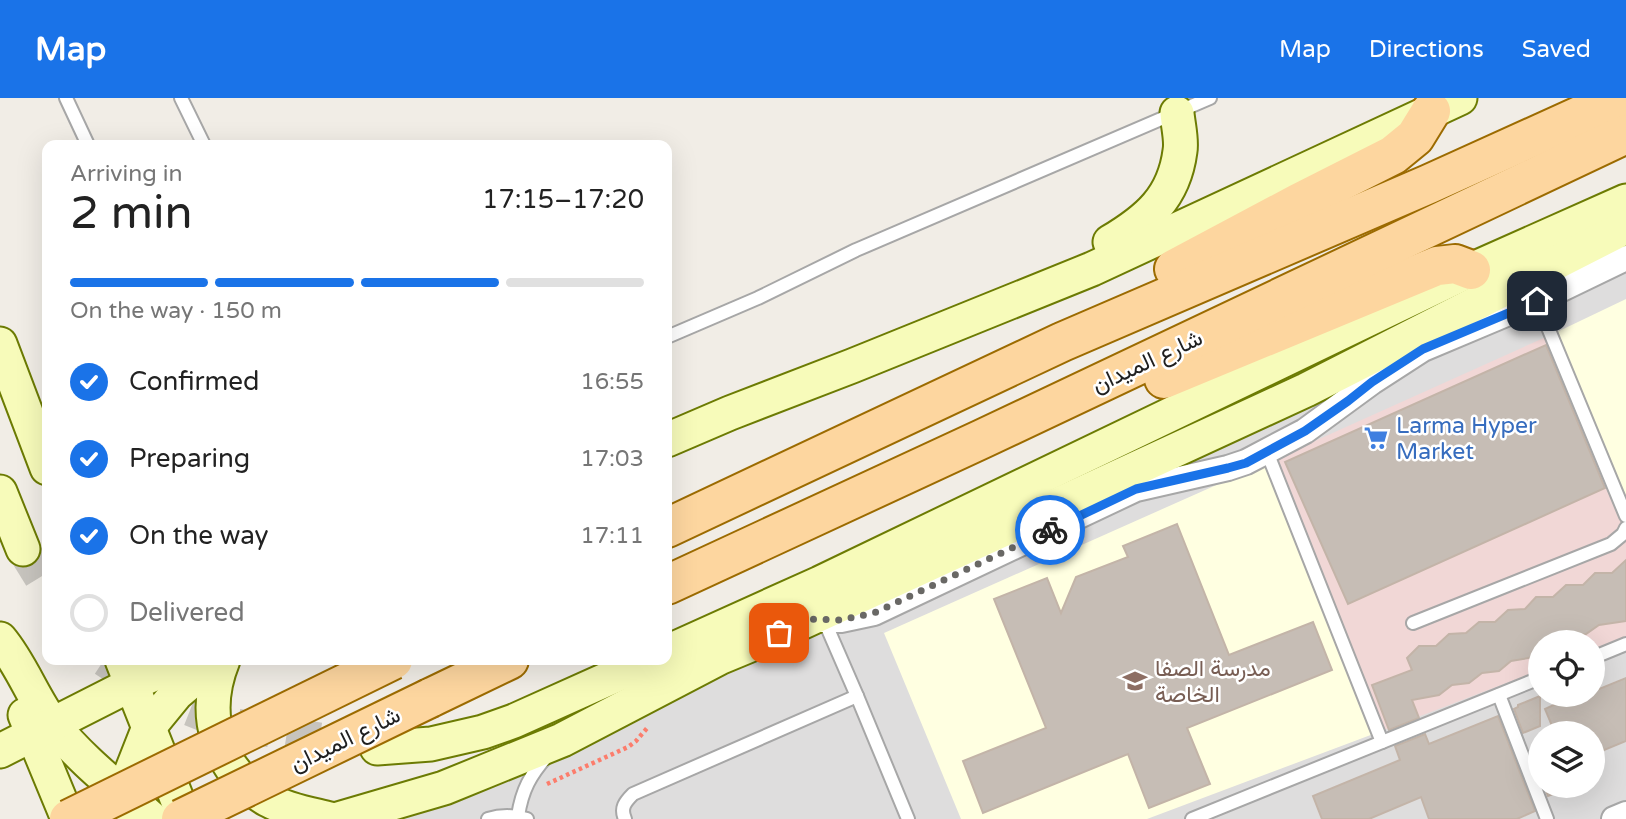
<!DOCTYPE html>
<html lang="en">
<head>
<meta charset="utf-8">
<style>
  body { margin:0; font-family:"Varela Round",Vazirmatn,sans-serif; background:#f6f6f6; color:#222; height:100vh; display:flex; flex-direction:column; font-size:26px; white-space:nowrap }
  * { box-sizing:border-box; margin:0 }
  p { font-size:23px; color:#767676 }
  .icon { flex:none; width:38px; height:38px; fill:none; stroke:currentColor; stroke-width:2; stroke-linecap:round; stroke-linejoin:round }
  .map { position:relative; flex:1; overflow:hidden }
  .side { position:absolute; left:42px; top:42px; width:630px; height:525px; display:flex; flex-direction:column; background:#fff; border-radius:14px; box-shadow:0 7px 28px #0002 }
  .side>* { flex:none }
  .fabs { position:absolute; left:1528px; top:532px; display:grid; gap:14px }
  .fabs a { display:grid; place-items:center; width:77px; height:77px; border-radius:50%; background:#fff; box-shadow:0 7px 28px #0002; font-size:35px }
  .pin { position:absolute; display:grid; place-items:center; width:60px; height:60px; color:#fff; margin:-30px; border-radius:14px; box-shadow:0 4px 10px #0006 }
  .courier { position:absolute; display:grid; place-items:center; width:70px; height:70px; margin:-35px; border:5px solid #1a73e8; border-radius:50%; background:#fff; color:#222; box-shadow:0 2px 9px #0007 }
  .overview em { font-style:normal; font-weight:600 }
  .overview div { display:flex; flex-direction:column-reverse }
  .overview { display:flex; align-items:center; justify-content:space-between; height:119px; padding:0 28px }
  h1 { font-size:46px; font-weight:600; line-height:52px }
  .bar { display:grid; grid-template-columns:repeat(4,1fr); gap:10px 7px; align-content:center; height:84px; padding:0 28px }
  .bar i { height:9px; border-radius:5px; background:#e0e0e0 }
  .bar .on { background:#1a73e8 }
  .bar p { grid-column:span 4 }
  ol { padding:0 28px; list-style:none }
  li { display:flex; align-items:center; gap:21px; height:77px }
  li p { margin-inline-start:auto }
  li .icon { padding:7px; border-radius:50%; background:#1a73e8; color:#fff; stroke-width:4 }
  li:last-child { color:#767676 }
  li i { width:38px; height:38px; border:4px solid #e0e0e0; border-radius:50% }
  header { display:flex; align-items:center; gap:42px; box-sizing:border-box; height:98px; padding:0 35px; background:#1a73e8; color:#fff }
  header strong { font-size:33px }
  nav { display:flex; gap:38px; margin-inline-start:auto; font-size:24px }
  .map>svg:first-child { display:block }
  .residential { fill:#dedddd; fill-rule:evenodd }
  .commercial { fill:#f1d7d6 }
  .education { fill:#ffffe1 }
  .building { fill:#c6bdb5; stroke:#c3b4a8; stroke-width:2 }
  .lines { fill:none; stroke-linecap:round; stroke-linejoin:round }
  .secondary-tunnel { stroke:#c7c4be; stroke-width:33; stroke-dasharray:33 17; stroke-linecap:butt }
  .service-casing { stroke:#a7a7a7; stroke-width:16 }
  .minor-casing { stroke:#a7a7a7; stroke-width:28 }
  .secondary-casing { stroke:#6c7b03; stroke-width:37 }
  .primary-casing { stroke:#9c6b00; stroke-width:42 }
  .path { stroke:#fc7d6c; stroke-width:4.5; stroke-dasharray:3.5 3.5; stroke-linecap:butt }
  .service { stroke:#fff; stroke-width:12 }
  .minor { stroke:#fff; stroke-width:24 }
  .secondary { stroke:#f7fbba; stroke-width:33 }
  .primary { stroke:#fdd69f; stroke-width:38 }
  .primary-bridge-casing { stroke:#9c6b00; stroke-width:42; stroke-linecap:butt }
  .primary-bridge { stroke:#fdd69f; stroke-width:38 }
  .done { stroke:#696865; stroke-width:7; stroke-dasharray:0 12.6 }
  .route { stroke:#1a73e8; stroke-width:9 }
  .labels { text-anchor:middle; stroke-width:5; stroke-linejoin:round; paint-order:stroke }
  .street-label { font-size:23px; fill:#202020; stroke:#fff }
  .shop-label { font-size:23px; fill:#366cbe; stroke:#fff; text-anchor:start }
  .education-label { font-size:23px; fill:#785e54; stroke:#fff; text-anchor:start }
</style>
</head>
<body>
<header>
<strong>Map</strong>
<nav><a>Map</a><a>Directions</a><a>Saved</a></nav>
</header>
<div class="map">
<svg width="1626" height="721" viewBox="0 0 1626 721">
  <rect width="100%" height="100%" fill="#f1ede6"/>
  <path class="residential" d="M1626,132V721H386ZM1540,544H1592V597H1540ZM1540,635H1592V688H1540Z"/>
  <polygon class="commercial" points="1557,234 1626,403 1626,539 1593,552 1592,544 1540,544 1540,572 1384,632 1277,360"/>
  <g class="education">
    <polygon points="1626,201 1626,403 1557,234"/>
    <polygon points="1277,360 1384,632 1147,721 961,721 884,535"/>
  </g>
  <g class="building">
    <polygon points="1546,247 1605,390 1348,506 1285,364"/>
    <polygon points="1177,426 1229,557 1313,524 1332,572 1187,630 1210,686 1149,710 1128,656 983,715 963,663 1046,630 994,501 1047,480 1061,515 1076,479 1128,459 1123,448"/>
    <polygon points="1626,462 1626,523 1599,527 1586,536 1569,539 1562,544 1540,544 1540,558 1511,563 1499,573 1482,575 1469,585 1452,587 1439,597 1412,602 1419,620 1389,632 1372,587 1412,572 1407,560 1419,548 1436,548 1449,536 1466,535 1479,524 1495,524 1508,512 1525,511 1536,499 1553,499 1566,487 1583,487 1595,475 1612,475"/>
    <polygon points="1626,580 1626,643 1592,657 1592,635 1555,635 1545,611 1564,602 1566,606 1586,597 1592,597 1592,594"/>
    <polygon points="1540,598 1540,628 1523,635 1514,611 1518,609 1518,607"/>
    <polygon points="1498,618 1535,713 1517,721 1429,721 1421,699 1369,721 1322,721 1313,698 1400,662 1395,648 1425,636 1429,646"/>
    <polygon points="1544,688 1572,688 1572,689 1548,698"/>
  </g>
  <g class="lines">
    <g class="secondary-tunnel">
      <polyline points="23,451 47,490"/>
      <polyline points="104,562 161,600 224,625 349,646"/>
    </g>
    <g class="service-casing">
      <g id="service">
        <polyline points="66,0 88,47"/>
        <polyline points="181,0 204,47"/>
        <polyline points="1537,203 1626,418"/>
        <polyline points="667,239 758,200 856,152 1210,0"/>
        <polyline points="1267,354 1382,644"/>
        <polyline points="824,522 857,598 908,721"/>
        <polyline points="1413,525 1611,446 1623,436 1626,430"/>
        <polyline points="1592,560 1626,546"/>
        <polyline points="1499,597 1547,721"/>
        <path d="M518,718C522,692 530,677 548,657"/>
        <path d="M488,721C501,717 513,717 527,721"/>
        <path d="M625,721C620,710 625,704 633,696L857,598"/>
        <polyline points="1192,721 1540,580"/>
      </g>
    </g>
    <g class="minor-casing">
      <g id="minor">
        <polyline points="818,522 841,522 874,515 1136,391 1228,370 1246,364 1305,333 1372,284 1423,251 1537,203 1626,160"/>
        <polyline points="1614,721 1626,716"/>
      </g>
    </g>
    <g class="secondary-casing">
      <g id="secondary">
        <path d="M1110,144C1147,122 1174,100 1180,53C1182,42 1178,27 1177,15"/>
        <polyline points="0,246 47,370"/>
        <polyline points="667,342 730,315 852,268 1092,171 1460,0"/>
        <polyline points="0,394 23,451"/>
        <path d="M0,541C22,567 33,601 54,628C82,663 119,691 152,721"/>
        <polyline points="667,554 820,485 1471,172 1626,103"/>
        <polyline points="122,562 185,721"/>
        <path d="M223,562C201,616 216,672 268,702C287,712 310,716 330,721"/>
        <polyline points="25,617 68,721"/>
        <polyline points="377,650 431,646 483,634 514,623 650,562"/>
        <polyline points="0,653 132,586 185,562"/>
        <polyline points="116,721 123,695 149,629 176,596 216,562"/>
        <polyline points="338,721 444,690 562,642 719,560 779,535 1306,292 1626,129"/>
      </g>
    </g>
    <g class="primary-casing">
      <g id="primary">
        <polyline points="1174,171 1298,105 1393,57 1415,39 1431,13"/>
        <polyline points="1164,281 1437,168 1455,166 1471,172"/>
        <polyline points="667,430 1062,244 1429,86 1619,0"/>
        <polyline points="667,487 982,341 1626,36"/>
        <polyline points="430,600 509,562"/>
      </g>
    </g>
    <polyline class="path" points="547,686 628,649 636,643 648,629"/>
    <use href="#service" class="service"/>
    <use href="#minor" class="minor"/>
    <use href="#secondary" class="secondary"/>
    <use href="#primary" class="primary"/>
    <g class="primary-bridge-casing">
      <g id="primary-bridge">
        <polyline points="69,721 393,562"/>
        <polyline points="181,721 430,600"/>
      </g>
    </g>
    <use href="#primary-bridge" class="primary-bridge"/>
  </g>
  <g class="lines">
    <polyline class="done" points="779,535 807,521 841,522 874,515 1050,432"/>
    <polyline class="route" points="1050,432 1136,391 1228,370 1246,365 1305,333 1348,303 1372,284 1423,251 1537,203"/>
  </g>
  <defs>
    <g id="supermarket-bare" transform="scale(1.89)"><path d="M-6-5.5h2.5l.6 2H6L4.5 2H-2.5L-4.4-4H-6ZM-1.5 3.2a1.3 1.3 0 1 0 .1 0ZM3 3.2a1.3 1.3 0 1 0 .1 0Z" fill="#3f7fe0" stroke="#fff" stroke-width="2.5" paint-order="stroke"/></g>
    <g id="school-bare" transform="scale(1.89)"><path d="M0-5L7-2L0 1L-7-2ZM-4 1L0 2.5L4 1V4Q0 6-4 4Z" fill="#8d6e63" stroke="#fff" stroke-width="2.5" paint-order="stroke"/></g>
  </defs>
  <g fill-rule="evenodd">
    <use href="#supermarket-bare" x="1376" y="340"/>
    <use href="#school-bare" x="1135" y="583"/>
  </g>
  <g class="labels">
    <g class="street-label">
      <text transform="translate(1147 263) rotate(-25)" y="8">شارع الميدان</text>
      <text transform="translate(345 641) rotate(-26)" y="8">شارع الميدان</text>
    </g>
    <g class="shop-label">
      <text x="1396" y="335">Larma Hyper<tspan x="1396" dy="26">Market</tspan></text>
    </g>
    <g class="education-label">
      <text x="1155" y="578">مدرسة الصفا<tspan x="1155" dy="26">الخاصة</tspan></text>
    </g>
  </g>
</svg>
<div class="fabs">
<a><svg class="icon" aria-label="locate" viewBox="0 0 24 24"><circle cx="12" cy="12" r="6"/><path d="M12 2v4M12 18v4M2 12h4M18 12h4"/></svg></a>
<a><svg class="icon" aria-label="layers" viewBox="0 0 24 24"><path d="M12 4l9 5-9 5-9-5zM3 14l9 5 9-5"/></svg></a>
</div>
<div class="pin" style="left:779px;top:535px;background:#ea580c"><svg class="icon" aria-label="bag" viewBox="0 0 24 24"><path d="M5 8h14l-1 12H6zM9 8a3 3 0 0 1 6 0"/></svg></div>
<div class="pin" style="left:1537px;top:203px;background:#1f2937"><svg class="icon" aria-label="home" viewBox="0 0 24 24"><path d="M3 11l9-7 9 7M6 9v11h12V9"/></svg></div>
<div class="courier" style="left:1050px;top:432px"><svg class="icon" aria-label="bike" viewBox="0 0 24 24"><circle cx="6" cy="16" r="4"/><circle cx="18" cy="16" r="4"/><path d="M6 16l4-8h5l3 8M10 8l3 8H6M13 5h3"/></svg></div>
<section class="side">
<div class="overview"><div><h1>2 min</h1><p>Arriving in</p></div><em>17:15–17:20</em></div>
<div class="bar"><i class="on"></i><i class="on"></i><i class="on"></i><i></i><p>On the way · 150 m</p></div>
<ol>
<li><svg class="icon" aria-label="check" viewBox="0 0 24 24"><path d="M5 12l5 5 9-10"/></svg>Confirmed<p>16:55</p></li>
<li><svg class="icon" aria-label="check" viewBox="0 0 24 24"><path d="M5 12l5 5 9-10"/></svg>Preparing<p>17:03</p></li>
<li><svg class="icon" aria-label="check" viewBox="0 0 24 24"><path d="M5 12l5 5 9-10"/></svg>On the way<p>17:11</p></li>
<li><i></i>Delivered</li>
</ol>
</section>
</div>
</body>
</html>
